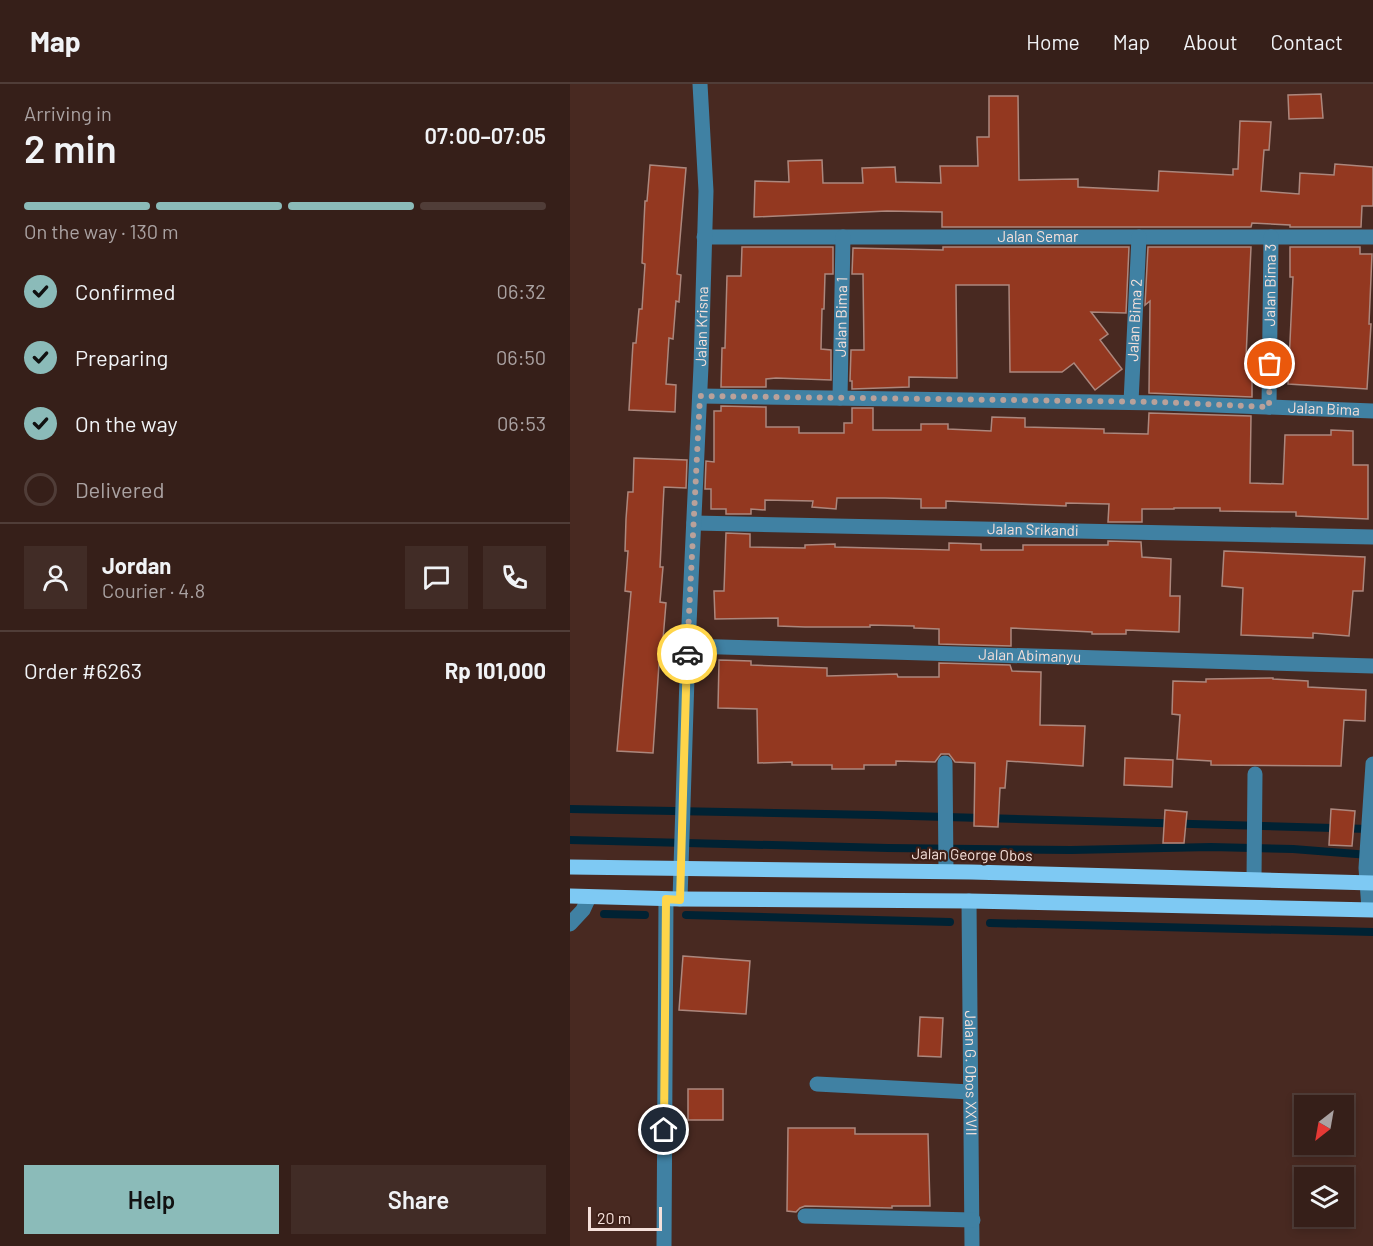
<!DOCTYPE html>
<html lang="en">
<head>
<meta charset="utf-8">
<style>
  body { margin:0; font-family:Barlow,sans-serif; background:#412c26; color:#f1f3f6; height:100vh; display:flex; flex-direction:column; font-size:22px; white-space:nowrap }
  * { box-sizing:border-box; margin:0 }
  p { font-size:20px; color:#aaa2a2 }
  .icon { flex:none; width:33px; height:33px; fill:none; stroke:currentColor; stroke-width:2; stroke-linecap:round; stroke-linejoin:round }
  .map { position:relative; flex:1; overflow:hidden }
  .drawer { display:flex; flex-direction:column; background:#361f19; width:570px }
  .drawer>* { flex:none }
  .needle { width:39px; rotate:211deg }
  .buttons { position:absolute; left:724px; top:1011px; display:grid; gap:12px }
  .buttons a { display:grid; place-items:center; width:60px; height:60px; border-radius:0px; background:#361f19; box-shadow:0 3px 9px #0003,0 0 0 2px #503d38; font-size:30px }
  .scale { position:absolute; left:18px; bottom:15px; width:74px; box-sizing:border-box; padding-left:6px; border:3px solid #f6e1db; border-top:0; font-size:16px; line-height:21px; white-space:nowrap; color:#f6e1db; -webkit-text-stroke:4px #3d1f17; paint-order:stroke }
  .pin { position:absolute; display:grid; place-items:center; width:51px; height:51px; color:#fff; margin:-26px; border:3px solid #fff; border-radius:50%; box-shadow:0 2px 6px #0007 }
  .courier { position:absolute; display:grid; place-items:center; width:60px; height:60px; margin:-30px; border:4px solid #ffd54a; border-radius:50%; background:#fff; color:#222; box-shadow:0 2px 8px #0007 }
  .headline em { font-style:normal; font-weight:600 }
  .headline div { display:flex; flex-direction:column-reverse }
  .headline { display:flex; align-items:center; justify-content:space-between; height:102px; padding:0 24px }
  h1 { font-size:39px; font-weight:600; line-height:45px }
  .bar { display:grid; grid-template-columns:repeat(4,1fr); gap:9px 6px; align-content:center; height:72px; padding:0 24px }
  .bar i { height:8px; border-radius:4px; background:#503d38 }
  .bar .selected { background:#8bbbb9 }
  .bar p { grid-column:span 4 }
  .line { display:flex; align-items:center; gap:15px; padding:0 24px; border-top:2px solid #503d38 }
  .line div { flex:1 }
  .round { display:grid; place-items:center; flex:none; width:63px; height:63px; border-radius:0px; background:#412c26 }
  ol { padding:0 24px; list-style:none }
  li { display:flex; align-items:center; gap:18px; height:66px }
  li p { margin-inline-start:auto }
  li .icon { padding:6px; border-radius:50%; background:#8bbbb9; color:#111; stroke-width:4 }
  li:last-child { color:#aaa2a2 }
  li i { width:33px; height:33px; border:3px solid #503d38; border-radius:50% }
  .action { display:flex; gap:12px; margin-top:auto; padding:12px 24px }
  .action a { flex:1; height:69px; border-radius:0px; background:#8bbbb9; color:#111; font-size:24px; font-weight:600; line-height:69px; text-align:center }
  .action a+a { background:#412c26; color:#f1f3f6 }
  header { display:flex; align-items:center; gap:36px; box-sizing:border-box; height:84px; padding:0 30px; background:#361f19; border-bottom:2px solid #503d38 }
  header strong { font-size:28px }
  nav { display:flex; gap:33px; margin-inline-start:auto; font-size:21px }
  main { display:flex; flex:1; min-height:0 }
  .map>svg:first-child { display:block }
  .lines { fill:none; stroke-linecap:round; stroke-linejoin:round }
  .stream { stroke:#023; stroke-width:8 }
  .building { fill:#933820; stroke:#ac877d; stroke-width:1.5 }
  .minor { stroke:#4081a3; stroke-width:15 }
  .major { stroke:#7ec9f3; stroke-width:15 }
  .done { stroke:#b9a19a; stroke-width:6; stroke-dasharray:0 10.8 }
  .route { stroke:#ffd54a; stroke-width:8 }
  .labels { text-anchor:middle; stroke-width:4.5; stroke-linejoin:round; paint-order:stroke }
  .street-label { font-size:15px; fill:#f6e1db; stroke:#3d1f17 }
</style>
</head>
<body>
<header>
<strong>Map</strong>
<nav><a>Home</a><a>Map</a><a>About</a><a>Contact</a></nav>
</header>
<main>
<section class="drawer">
<div class="headline"><div><h1>2 min</h1><p>Arriving in</p></div><em>07:00–07:05</em></div>
<div class="bar"><i class="selected"></i><i class="selected"></i><i class="selected"></i><i></i><p>On the way · 130 m</p></div>
<ol>
<li><svg class="icon" aria-label="check" viewBox="0 0 24 24"><path d="M5 12l5 5 9-10"/></svg>Confirmed<p>06:32</p></li>
<li><svg class="icon" aria-label="check" viewBox="0 0 24 24"><path d="M5 12l5 5 9-10"/></svg>Preparing<p>06:50</p></li>
<li><svg class="icon" aria-label="check" viewBox="0 0 24 24"><path d="M5 12l5 5 9-10"/></svg>On the way<p>06:53</p></li>
<li><i></i>Delivered</li>
</ol>
<div class="line" style="height:108px"><a class="round"><svg class="icon" aria-label="person" viewBox="0 0 24 24"><circle cx="12" cy="8" r="4"/><path d="M4 21q1-7 8-7t8 7"/></svg></a><div><b>Jordan</b><p>Courier · 4.8</p></div><a class="round"><svg class="icon" aria-label="chat" viewBox="0 0 24 24"><path d="M4 5h16v11H9l-5 4z"/></svg></a><a class="round"><svg class="icon" aria-label="phone" viewBox="0 0 24 24"><path d="M5 4h4l2 5-3 2q2 4 5 5l2-3 5 2v4C11 20 4 13 5 4z"/></svg></a></div>
<div class="line" style="height:78px"><div>Order #6263</div><b>Rp 101,000</b></div>
<div class="action"><a>Help</a><a>Share</a></div>
</section>
<div class="map">
<svg width="803" height="1162" viewBox="0 0 803 1162">
  <rect width="100%" height="100%" fill="#482921"/>
  <g class="lines">
    <g class="stream">
      <polyline points="0,725 305,731 799,745"/>
      <polyline points="0,756 318,764 501,766 641,763 723,765 799,771"/>
      <polyline points="34,830 75,831"/>
      <polyline points="116,831 380,838"/>
      <polyline points="420,839 803,848"/>
    </g>
  </g>
  <g class="building">
    <polygon points="751,10 753,34 719,35 718,11"/>
    <polygon points="419,12 448,12 449,96 508,95 508,103 588,107 589,87 663,91 663,85 668,85 670,37 701,38 699,66 694,66 691,107 729,110 730,89 764,91 765,80 803,83 803,122 792,122 791,143 720,143 720,141 682,139 681,143 372,143 372,128 317,127 184,133 185,97 219,98 218,77 252,76 253,99 293,99 292,84 325,83 326,98 371,99 370,82 408,82 407,53 419,53"/>
    <polygon points="80,81 116,84 107,190 111,191 109,218 106,217 103,255 99,254 96,300 106,301 105,328 59,326 63,259 66,259 69,225 72,225 75,180 72,179 75,117 77,117"/>
    <polygon points="172,163 263,163 263,190 255,190 254,225 252,225 251,265 261,266 261,296 206,294 196,295 196,303 151,303 152,264 155,264 157,192 171,192"/>
    <polygon points="373,163 559,163 556,229 521,228 538,250 530,256 552,285 525,306 504,279 492,288 440,288 439,201 386,201 387,294 339,293 339,303 282,305 282,297 280,297 281,266 294,266 293,190 282,190 283,164 373,166"/>
    <polygon points="578,163 681,163 676,274 682,275 682,313 579,309 580,217 575,221"/>
    <polygon points="720,163 790,163 790,170 802,170 799,240 801,240 797,305 718,300 723,193 720,193"/>
    <polygon points="151,322 196,323 196,343 229,343 229,349 274,349 274,339 282,339 282,324 303,324 303,346 351,346 351,340 378,340 378,345 421,347 422,333 455,334 455,343 534,345 534,349 578,350 579,329 681,332 680,399 713,400 715,351 761,351 761,346 783,347 783,381 798,381 798,435 726,432 726,428 650,427 650,424 604,424 604,425 572,425 572,438 538,438 539,420 496,419 496,422 376,417 376,424 351,424 351,415 315,414 267,414 266,425 242,423 243,417 195,416 195,426 181,425 181,430 156,430 156,425 141,425 141,405 135,405 136,377 144,378 144,327 151,327"/>
    <polygon points="64,374 117,376 116,404 94,403 90,483 93,483 90,518 96,519 91,580 89,580 83,669 47,667 61,508 55,507 58,467 55,467 56,435 58,408 63,408"/>
    <polygon points="156,449 180,450 180,463 235,464 235,461 265,460 265,463 379,466 379,459 411,460 411,466 453,466 453,461 538,461 538,457 571,458 572,473 601,475 600,512 610,512 609,548 556,546 556,550 522,550 522,548 441,544 441,562 369,560 369,545 344,544 344,542 300,541 300,543 235,543 208,542 208,534 145,535 144,507 154,507"/>
    <polygon points="654,467 795,473 793,507 783,507 779,552 743,549 743,554 671,551 673,504 652,502"/>
    <polygon points="149,576 181,577 181,581 257,584 257,592 327,590 328,593 369,593 369,579 440,581 442,587 471,588 470,641 515,642 513,682 437,677 435,704 430,704 428,743 404,742 405,679 385,678 379,670 371,670 365,678 326,677 326,681 294,681 294,685 262,685 262,681 222,681 222,678 188,679 187,625 148,624"/>
    <polygon points="703,594 703,595 738,597 738,603 796,606 795,637 774,636 771,682 641,681 641,677 607,675 610,631 602,630 603,597 636,598 636,595"/>
    <polygon points="555,674 603,676 602,703 554,701"/>
    <polygon points="761,725 785,727 782,762 759,761"/>
    <polygon points="595,726 617,728 614,759 593,759"/>
    <polygon points="113,872 180,877 176,930 109,926"/>
    <polygon points="350,933 373,934 371,973 348,972"/>
    <rect x="118" y="1005" width="35" height="31"/>
    <polygon points="218,1044 285,1044 285,1050 358,1050 360,1122 322,1122 322,1124 235,1122 230,1124 226,1128 217,1127"/>
  </g>
  <g class="lines">
    <g class="minor">
      <path id="s1" d="M134,153H803"/>
      <path id="s2" d="M130,312L591,319L803,327"/>
      <path id="s3" d="M270,314L273,153"/>
      <path id="s4" d="M561,318L569,153"/>
      <path id="s5" d="M699,323L701,153"/>
      <path id="s6" d="M124,439L803,453"/>
      <path id="s7" d="M118,562L803,582"/>
      <polyline points="375,679 376,787"/>
      <polyline points="684,795 685,690"/>
      <path id="s8" d="M110,815L118,562L131,282L136,107L130,0"/>
      <path id="s9" d="M399,817L402,1162"/>
      <polyline points="799,825 796,784 803,680"/>
      <polyline points="0,840 13,826 19,813"/>
      <polyline points="247,1000 400,1008"/>
      <polyline points="235,1132 403,1136"/>
      <polyline points="94,1162 96,815"/>
    </g>
    <g class="major">
      <polyline points="0,783 401,788 803,799"/>
      <polyline points="0,812 110,815 399,817 803,826"/>
    </g>
  </g>
  <g class="lines">
    <polyline class="done" points="117,570 130,312 591,318 699,323 700,280"/>
    <polyline class="route" points="94,1046 96,815 110,816 117,570"/>
  </g>
  <g class="labels">
    <g class="street-label">
      <text dy="5" stroke="none"><textPath href="#s1" startOffset="334">Jalan Semar</textPath></text>
      <text dy="5" stroke="none"><textPath href="#s5" startOffset="122">Jalan Bima 3</textPath></text>
      <text dy="5" stroke="none"><textPath href="#s3" startOffset="81">Jalan Bima 1</textPath></text>
      <text dy="5" stroke="none"><textPath href="#s4" startOffset="82">Jalan Bima 2</textPath></text>
      <text dy="5" stroke="none"><textPath href="#s8" startOffset="573">Jalan Krisna</textPath></text>
      <text dy="5" stroke="none"><textPath href="#s2" startOffset="624">Jalan Bima</textPath></text>
      <text dy="5" stroke="none"><textPath href="#s6" startOffset="339">Jalan Srikandi</textPath></text>
      <text dy="5" stroke="none"><textPath href="#s7" startOffset="342">Jalan Abimanyu</textPath></text>
      <text transform="translate(402 771) rotate(1)" y="5">Jalan George Obos</text>
      <text dy="5" stroke="none"><textPath href="#s9" startOffset="172">Jalan G. Obos XXVII</textPath></text>
    </g>
  </g>
</svg>
<div class="buttons">
<a><svg class="needle" viewBox="-14 -14 28 28"><path d="M0-13l5 13h-10z" fill="#e53935"/><path d="M0 13l5-13h-10z" fill="#aaa2a2"/></svg></a>
<a><svg class="icon" aria-label="layers" viewBox="0 0 24 24"><path d="M12 4l9 5-9 5-9-5zM3 14l9 5 9-5"/></svg></a>
</div>
<div class="scale">20 m</div>
<div class="pin" style="left:700px;top:280px;background:#ea580c"><svg class="icon" aria-label="bag" viewBox="0 0 24 24"><path d="M5 8h14l-1 12H6zM9 8a3 3 0 0 1 6 0"/></svg></div>
<div class="pin" style="left:94px;top:1046px;background:#1f2937"><svg class="icon" aria-label="home" viewBox="0 0 24 24"><path d="M3 11l9-7 9 7M6 9v11h12V9"/></svg></div>
<div class="courier" style="left:117px;top:570px"><svg class="icon" aria-label="car" viewBox="0 0 24 24"><path d="M5 17H2v-5l4-1 3-4h7l3 4 3 1v5h-3M9 17h6M6 11h13"/><circle cx="7" cy="17" r="2"/><circle cx="17" cy="17" r="2"/></svg></div>
</div>
</main>
</body>
</html>
